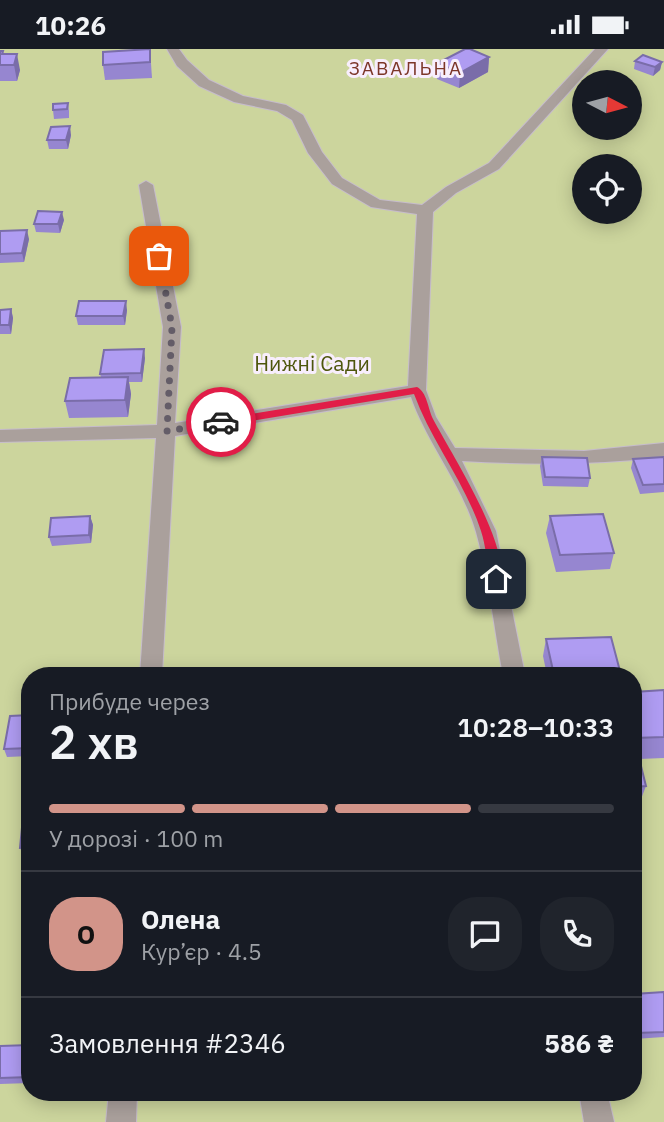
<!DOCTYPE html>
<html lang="uk">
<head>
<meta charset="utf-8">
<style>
  body { margin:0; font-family:"IBM Plex Sans",sans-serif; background:#20242c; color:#f1f3f6; height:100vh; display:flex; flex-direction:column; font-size:26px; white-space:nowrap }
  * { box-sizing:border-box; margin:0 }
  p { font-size:23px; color:#9ea1a6 }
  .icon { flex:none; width:38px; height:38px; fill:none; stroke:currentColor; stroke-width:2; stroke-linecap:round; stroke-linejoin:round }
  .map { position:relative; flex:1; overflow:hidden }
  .details { position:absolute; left:21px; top:618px; width:621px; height:434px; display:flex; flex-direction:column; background:#171b24; border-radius:28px; box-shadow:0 4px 18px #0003 }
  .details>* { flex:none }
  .needle { width:46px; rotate:96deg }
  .controls { position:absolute; left:572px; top:21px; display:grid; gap:14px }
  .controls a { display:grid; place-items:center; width:70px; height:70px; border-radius:50%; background:#171b24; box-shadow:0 4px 18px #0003; font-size:35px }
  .pin { position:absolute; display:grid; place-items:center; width:60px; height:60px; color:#fff; margin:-30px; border-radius:14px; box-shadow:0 4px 10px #0006 }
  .courier { position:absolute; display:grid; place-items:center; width:70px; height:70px; margin:-35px; border:5px solid #e11d48; border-radius:50%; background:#fff; color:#222; box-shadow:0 2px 9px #0007 }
  .overview em { font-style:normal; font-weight:600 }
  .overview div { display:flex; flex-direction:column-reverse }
  .overview { display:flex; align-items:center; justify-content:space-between; height:119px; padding:0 28px }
  h1 { font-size:46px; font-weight:600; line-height:52px }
  .bar { display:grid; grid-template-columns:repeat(4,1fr); gap:10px 7px; align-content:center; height:84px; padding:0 28px }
  .bar i { height:9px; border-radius:5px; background:#363941 }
  .bar .active { background:#d29489 }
  .bar p { grid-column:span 4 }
  .line { display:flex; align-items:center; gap:18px; padding:0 28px; border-top:2px solid #363941 }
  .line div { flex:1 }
  .round { display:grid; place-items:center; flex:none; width:74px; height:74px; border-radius:28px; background:#20242c }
  .status { display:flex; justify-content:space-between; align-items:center; height:49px; padding:0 35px; background:#171b24; direction:ltr }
  .status svg { height:19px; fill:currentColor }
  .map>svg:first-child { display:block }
  .green { fill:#ccd59d; fill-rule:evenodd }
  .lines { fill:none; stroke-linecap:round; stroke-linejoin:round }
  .street-casing { stroke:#c6bccc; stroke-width:2 }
  .street { fill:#aaa09c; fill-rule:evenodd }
  .wall { fill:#9686d0 }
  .shaded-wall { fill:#7a6da9 }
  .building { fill:#af9cf2; stroke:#7a6da9; stroke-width:2 }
  .route { fill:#e11d48 }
  .done { stroke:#645d68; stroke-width:7; stroke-dasharray:0 12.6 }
  .labels { text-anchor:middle; stroke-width:6; stroke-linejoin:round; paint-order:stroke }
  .far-neighbourhood-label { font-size:19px; letter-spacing:2px; fill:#7c3629; stroke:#f8eefd }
  .park-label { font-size:21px; fill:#4e560d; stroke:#f8eefd }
</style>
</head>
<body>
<div class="status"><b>10:26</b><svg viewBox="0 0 49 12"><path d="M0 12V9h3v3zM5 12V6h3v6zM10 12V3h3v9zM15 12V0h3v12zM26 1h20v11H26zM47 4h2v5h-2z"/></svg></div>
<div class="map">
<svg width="664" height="1073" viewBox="0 0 664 1073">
  <rect width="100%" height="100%" fill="#ece0f3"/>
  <path class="green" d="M0,0H664V1073H0ZM584,33H630V79H584ZM584,117H630V163H584ZM30,626H634V1043H30Z"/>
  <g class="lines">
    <g class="street-casing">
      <g id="street">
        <path d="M167,0H179L187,11L209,31L243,47L286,56L303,66L322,103L342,129L380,151L422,156L446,138L489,114L595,0H608L499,120L456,144L433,163L426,341L436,368L455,399L584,402L664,394V408C597,416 530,416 462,412L496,482L525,626H503C494,580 489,528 476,483C463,437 427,394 411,348L175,387L162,626H140L156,389L0,393V381L157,376L163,278L139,136L146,132L153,136L181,278L175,374L408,337L417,165L371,158L332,135L308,104L292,71L277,62L234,53L199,37L177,17Z"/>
        <polygon points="109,1043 137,1043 136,1073 106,1073"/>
        <polygon points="579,1043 607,1043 614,1073 584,1073"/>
      </g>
    </g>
    <use href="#street" class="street"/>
  </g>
  <g class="wall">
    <polygon points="150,0 152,29 105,31 103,16"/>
    <polygon points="0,2 3,2 4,5 20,21 17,32 0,32"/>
    <polygon points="489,8 488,23 459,39 437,30 438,14"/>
    <polygon points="635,12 662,13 660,21 653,27 634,20"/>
    <polygon points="68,54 69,62 69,69 54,70 53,61"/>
    <polygon points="71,86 68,100 49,100 47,91"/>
    <polygon points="64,171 60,184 36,183 34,175"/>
    <polygon points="0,182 29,190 24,213 0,214"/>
    <polygon points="11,260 13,269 11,285 0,285 0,261"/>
    <polygon points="127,261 125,276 78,276 76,267"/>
    <polygon points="145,309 142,333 129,333 131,345 128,368 69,369 65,352 101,328 100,325"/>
    <polygon points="542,408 590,429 588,438 543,437 540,417"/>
    <polygon points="664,408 664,443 640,445 631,419 633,410"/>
    <polygon points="90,467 93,476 91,494 52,497 49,488"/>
    <polygon points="550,467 614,504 610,520 556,523 546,484"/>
    <polygon points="546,590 621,626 547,626 543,607"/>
    <polygon points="664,641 664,709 639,710 646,737 638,758 634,758 634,643"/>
    <polygon points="30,666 30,707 7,708 4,700"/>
    <polygon points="30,747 30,806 24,807 20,799"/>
    <polygon points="664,943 664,988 634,990 634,945"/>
    <polygon points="30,996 30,1034 0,1035 0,997"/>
  </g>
  <g class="shaded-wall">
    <polygon points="17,5 20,21 17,32 14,16"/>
    <polygon points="489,8 488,23 459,39 460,24"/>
    <polygon points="662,13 660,21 653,27 655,18"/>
    <polygon points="70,77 71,86 68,100 66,91"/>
    <polygon points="62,163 64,171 60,184 58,175"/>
    <polygon points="27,181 29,190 24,213 22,204"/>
    <polygon points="126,252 127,261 125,276 123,267"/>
    <polygon points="11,260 13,269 11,285 9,276"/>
    <polygon points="144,300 145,309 142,333 141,324"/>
    <polygon points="128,328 131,345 128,368 125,351"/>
    <polygon points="90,467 93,476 91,494 89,486"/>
  </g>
  <g class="building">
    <polygon points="150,0 150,13 103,16 103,3"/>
    <polygon points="465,0 470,0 489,8 460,24 438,14"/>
    <polygon points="0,2 3,2 2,5 17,5 14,16 0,16"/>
    <polygon points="643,6 662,13 655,18 635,12"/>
    <polygon points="68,54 67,60 53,61 53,55"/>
    <polygon points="70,77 66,91 47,91 51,78"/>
    <polygon points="38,162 62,163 58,175 34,175"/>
    <polygon points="27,181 22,204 0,205 0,182"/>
    <polygon points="79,252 126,252 123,267 76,267"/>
    <polygon points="11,260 9,276 0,276 0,261"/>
    <polygon points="144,300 141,324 100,325 104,301"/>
    <polygon points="128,328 125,351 65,352 70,329"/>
    <polygon points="542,408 587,409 590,429 545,428"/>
    <polygon points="664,408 664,435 643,436 633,410"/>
    <polygon points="603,465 614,504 560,506 550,467"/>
    <polygon points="90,467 89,486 49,488 51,469"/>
    <polygon points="611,588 621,626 554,626 546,590"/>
    <polygon points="664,641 664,688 634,689 646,737 634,738 634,643"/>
    <polygon points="30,666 30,699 4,700 10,667"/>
    <polygon points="30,747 30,798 20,799 25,748"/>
    <polygon points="664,943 664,983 636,984 634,975 634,945"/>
    <polygon points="30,996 30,1028 0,1029 0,997"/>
  </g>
  <path class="route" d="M417,338C427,343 428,360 433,370C452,406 510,495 500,533H492L490,530C487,515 486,497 481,482C465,433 431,392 414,345L221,377L216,373L221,370Z"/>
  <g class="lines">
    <polyline class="done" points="159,207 172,278 167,382 221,373"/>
  </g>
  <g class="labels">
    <g class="far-neighbourhood-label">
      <text x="406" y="26">ЗАВАЛЬНА</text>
    </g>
    <g class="park-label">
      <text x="312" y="322">Нижні Сади</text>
    </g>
  </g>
</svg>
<div class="controls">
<a><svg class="needle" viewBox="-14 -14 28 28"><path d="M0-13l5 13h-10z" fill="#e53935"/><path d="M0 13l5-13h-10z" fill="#9ea1a6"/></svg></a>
<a><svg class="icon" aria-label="locate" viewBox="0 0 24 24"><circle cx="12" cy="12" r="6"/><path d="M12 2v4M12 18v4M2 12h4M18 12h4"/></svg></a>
</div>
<div class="pin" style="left:159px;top:207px;background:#ea580c"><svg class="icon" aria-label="bag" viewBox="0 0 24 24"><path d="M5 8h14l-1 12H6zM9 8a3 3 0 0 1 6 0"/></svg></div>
<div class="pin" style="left:496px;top:530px;background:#1f2937"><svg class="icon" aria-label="home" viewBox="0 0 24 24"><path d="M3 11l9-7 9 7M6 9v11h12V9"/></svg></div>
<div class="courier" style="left:221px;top:373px"><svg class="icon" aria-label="car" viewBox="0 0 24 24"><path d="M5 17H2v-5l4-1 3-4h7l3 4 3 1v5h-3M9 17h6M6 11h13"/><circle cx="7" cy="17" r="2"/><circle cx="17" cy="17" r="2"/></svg></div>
<section class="details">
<div class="overview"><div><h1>2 хв</h1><p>Прибуде через</p></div><em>10:28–10:33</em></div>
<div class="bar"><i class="active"></i><i class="active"></i><i class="active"></i><i></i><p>У дорозі · 100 m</p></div>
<div class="line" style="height:126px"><b class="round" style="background:#d29489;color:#111">О</b><div><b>Олена</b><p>Кур’єр · 4.5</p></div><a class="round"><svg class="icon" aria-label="chat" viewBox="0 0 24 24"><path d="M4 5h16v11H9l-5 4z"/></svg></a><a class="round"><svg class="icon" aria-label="phone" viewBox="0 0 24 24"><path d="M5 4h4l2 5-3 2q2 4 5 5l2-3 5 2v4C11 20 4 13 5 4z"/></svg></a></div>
<div class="line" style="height:91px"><div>Замовлення #2346</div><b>586 ₴</b></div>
</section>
</div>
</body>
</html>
